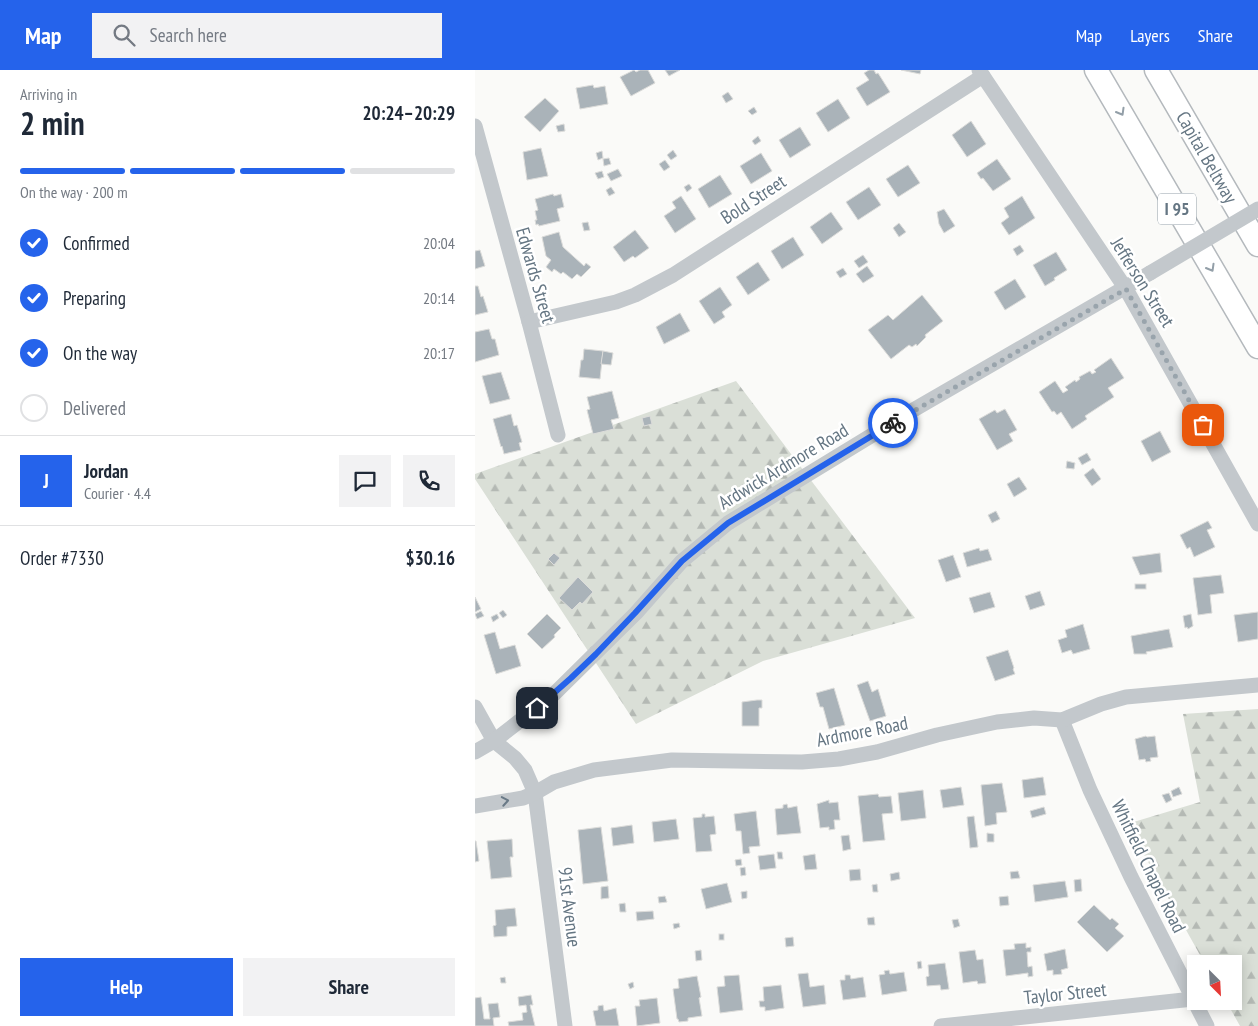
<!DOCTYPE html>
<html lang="en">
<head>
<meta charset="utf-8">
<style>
  body { margin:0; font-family:"PT Sans Narrow",sans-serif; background:#f2f2f3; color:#1f2937; height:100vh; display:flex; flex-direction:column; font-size:19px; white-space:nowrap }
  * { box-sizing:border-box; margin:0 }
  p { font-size:16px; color:#747a83 }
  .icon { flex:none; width:28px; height:28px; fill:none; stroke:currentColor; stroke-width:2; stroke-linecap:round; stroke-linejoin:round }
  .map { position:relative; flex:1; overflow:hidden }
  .sheet { display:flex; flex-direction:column; background:#fff; width:475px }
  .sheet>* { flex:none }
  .needle { width:32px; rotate:156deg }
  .tools { position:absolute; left:712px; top:885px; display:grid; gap:10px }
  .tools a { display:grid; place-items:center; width:55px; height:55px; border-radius:0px; background:#fff; box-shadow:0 2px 12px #0003; font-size:25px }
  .pin { position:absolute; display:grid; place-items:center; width:42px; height:42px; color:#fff; margin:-21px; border-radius:10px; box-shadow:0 2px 8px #0006 }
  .courier { position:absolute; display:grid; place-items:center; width:50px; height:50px; margin:-25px; border:4px solid #2563eb; border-radius:50%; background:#fff; color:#222; box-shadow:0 1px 6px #0007 }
  .headline em { font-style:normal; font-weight:600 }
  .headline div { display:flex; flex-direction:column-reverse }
  .headline { display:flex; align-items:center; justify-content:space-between; height:85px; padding:0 20px }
  h1 { font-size:32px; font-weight:600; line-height:38px }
  .bar { display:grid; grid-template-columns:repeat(4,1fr); gap:8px 5px; align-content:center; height:60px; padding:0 20px }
  .bar i { height:6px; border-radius:4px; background:#e0e1e3 }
  .bar .current { background:#2563eb }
  .bar p { grid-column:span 4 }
  .line { display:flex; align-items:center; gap:12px; padding:0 20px; border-top:1px solid #e0e1e3 }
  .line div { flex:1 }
  .round { display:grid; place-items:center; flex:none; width:52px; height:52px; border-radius:0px; background:#f2f2f3 }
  ol { padding:0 20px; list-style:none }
  li { display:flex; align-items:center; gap:15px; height:55px }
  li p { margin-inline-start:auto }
  li .icon { padding:5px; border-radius:50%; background:#2563eb; color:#fff; stroke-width:4 }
  li:last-child { color:#747a83 }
  li i { width:28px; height:28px; border:2px solid #e0e1e3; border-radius:50% }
  .primary-button { display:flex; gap:10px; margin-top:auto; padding:10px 20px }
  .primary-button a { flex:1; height:58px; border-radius:0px; background:#2563eb; color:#fff; font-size:20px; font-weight:600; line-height:58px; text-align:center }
  .primary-button a+a { background:#f2f2f3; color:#1f2937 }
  header { display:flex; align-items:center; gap:30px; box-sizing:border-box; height:70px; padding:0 25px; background:#2563eb; color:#fff }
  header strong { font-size:24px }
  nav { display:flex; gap:28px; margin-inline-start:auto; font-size:18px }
  .search { width:350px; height:45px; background:#f2f2f3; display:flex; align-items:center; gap:12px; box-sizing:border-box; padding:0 18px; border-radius:0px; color:#747a83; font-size:19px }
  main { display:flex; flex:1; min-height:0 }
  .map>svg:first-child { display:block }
  .forest { fill:url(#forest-firs) }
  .building { fill:#aab3b9; stroke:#dcdcda }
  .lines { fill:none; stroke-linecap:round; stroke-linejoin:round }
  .highway-casing { stroke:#b4b9bd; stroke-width:25 }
  .minor { stroke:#c3c8cc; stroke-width:15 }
  .highway { stroke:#fff; stroke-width:22 }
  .minor-bridge { stroke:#c3c8cc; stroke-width:15 }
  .oneway { stroke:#939fa8 }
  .oneway2 { stroke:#6a7a87 }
  .done { stroke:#99a4ac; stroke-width:5; stroke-dasharray:0 9 }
  .route { stroke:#2563eb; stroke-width:6 }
  .labels { text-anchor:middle; stroke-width:5; stroke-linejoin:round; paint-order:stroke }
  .shield { fill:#fff; stroke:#939fa8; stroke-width:1 }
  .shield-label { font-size:18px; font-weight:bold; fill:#657683 }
  .street-label { font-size:19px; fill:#657683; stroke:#fff }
</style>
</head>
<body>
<header>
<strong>Map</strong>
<div class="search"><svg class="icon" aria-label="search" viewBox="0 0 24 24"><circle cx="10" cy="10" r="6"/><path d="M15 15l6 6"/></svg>Search here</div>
<nav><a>Map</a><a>Layers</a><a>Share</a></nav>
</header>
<main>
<section class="sheet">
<div class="headline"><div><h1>2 min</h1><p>Arriving in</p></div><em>20:24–20:29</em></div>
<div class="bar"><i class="current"></i><i class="current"></i><i class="current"></i><i></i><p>On the way · 200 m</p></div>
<ol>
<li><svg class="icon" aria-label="check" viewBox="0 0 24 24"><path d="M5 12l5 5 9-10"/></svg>Confirmed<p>20:04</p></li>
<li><svg class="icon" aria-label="check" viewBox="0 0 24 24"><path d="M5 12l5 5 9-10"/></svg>Preparing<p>20:14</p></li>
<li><svg class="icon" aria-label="check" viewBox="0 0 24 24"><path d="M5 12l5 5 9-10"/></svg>On the way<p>20:17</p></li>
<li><i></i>Delivered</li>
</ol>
<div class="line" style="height:90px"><b class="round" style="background:#2563eb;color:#fff">J</b><div><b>Jordan</b><p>Courier · 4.4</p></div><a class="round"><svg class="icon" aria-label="chat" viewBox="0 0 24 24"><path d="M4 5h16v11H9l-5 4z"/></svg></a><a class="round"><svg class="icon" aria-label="phone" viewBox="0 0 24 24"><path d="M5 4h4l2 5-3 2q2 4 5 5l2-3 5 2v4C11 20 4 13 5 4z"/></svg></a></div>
<div class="line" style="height:65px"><div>Order #7330</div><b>$30.16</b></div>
<div class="primary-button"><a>Help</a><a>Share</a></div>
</section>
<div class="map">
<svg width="783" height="956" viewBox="0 0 783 956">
  <defs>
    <pattern id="forest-firs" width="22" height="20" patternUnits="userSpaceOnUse" patternTransform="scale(1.25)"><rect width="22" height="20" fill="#dadfd7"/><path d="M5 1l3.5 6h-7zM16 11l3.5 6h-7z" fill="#b4b9b4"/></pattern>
  </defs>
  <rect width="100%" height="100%" fill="#fafaf8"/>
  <g class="forest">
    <polygon points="261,311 440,548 288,591 161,654 0,409 0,404"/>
    <polygon points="783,639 783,956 765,956 751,931 759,931 759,894 730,894 652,754 725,732 708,644"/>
  </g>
  <g class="building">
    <polygon points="159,0 161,2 165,0 173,0 180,13 156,26 145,7"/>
    <polygon points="190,0 205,0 194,6"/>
    <polygon points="394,0 399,0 401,4 403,3 415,22 392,36 381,18 394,10 389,3"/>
    <polygon points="426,0 446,0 445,4"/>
    <polygon points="118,15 119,18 130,16 133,34 105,39 101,18"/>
    <polygon points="253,22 258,29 251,33 247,26"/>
    <polygon points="70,28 84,41 65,62 49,47"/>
    <polygon points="363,29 375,48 353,62 341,43"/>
    <polygon points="279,37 282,42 277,45 273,41"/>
    <polygon points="496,51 511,74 492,87 477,65"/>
    <polygon points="89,54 90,61 83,62 81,56"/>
    <polygon points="325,57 336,75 315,88 304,70"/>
    <polygon points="283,66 286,71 280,75 277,71"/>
    <polygon points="66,78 73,106 52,110 48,82"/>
    <polygon points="198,80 202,86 196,90 192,85"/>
    <polygon points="127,81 128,88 123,90 121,83"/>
    <polygon points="286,83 297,101 276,114 265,96"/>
    <polygon points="134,88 136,94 129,96 128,89"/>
    <polygon points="522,89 536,109 518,121 508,108 506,109 502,103"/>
    <polygon points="190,90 195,97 189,101 184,94"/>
    <polygon points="433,95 445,113 423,127 411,109"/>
    <polygon points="143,99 147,106 136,111 132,104"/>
    <polygon points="127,101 129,107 123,109 120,103"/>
    <polygon points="245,105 257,124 234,138 223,119"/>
    <polygon points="214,114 217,118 212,122 209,117"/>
    <polygon points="136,117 140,123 134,126 131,120"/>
    <polygon points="394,117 406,135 383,150 371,132"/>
    <polygon points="78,124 79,126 86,124 89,137 82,139 85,151 64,156 63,154 61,155 60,150 62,150 60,141 63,140 60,129"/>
    <polygon points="206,126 221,149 200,163 189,146 201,138 197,132"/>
    <polygon points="547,126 560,148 534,165 526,153 534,147 529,138"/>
    <polygon points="469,139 480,156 469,163 464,154 462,142"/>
    <polygon points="356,142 368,159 347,174 335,157"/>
    <polygon points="113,152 115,160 109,161 107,153"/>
    <polygon points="424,153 431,162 424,167 418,158"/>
    <polygon points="160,160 174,178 160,188 158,186 149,192 138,177"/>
    <polygon points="84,162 88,177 109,196 111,193 116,197 106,207 102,204 97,209 88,202 86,204 79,199 77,202 71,197 76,190 71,186 67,167"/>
    <polygon points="318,167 329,185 307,199 296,181"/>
    <polygon points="545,175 549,181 542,186 538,179"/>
    <polygon points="5,180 10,196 0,199 0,181"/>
    <polygon points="581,182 592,200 579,208 580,210 570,216 558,195"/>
    <polygon points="388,185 393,192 384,198 379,191"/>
    <polygon points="283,192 295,210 273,225 261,207"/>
    <polygon points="392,196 399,206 388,213 381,204"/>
    <polygon points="368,198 372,204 365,208 361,202"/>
    <polygon points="540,209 551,227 530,240 519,222"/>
    <polygon points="0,216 3,216 6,227 8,226 13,242 0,245"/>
    <polygon points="245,217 257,235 247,242 250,247 239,254 224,231"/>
    <polygon points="447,225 468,251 450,265 451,267 442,276 441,274 437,277 434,275 416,289 393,260 413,245 418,250"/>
    <polygon points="205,243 215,261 189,274 181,257"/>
    <polygon points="14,259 17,269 20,269 24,285 0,292 0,262"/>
    <polygon points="109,279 128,281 125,309 104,307 106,290 108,290"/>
    <polygon points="128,281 138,283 136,295 126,294"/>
    <polygon points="636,288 649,308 633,318 639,327 610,346 612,349 597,359 586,342 582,345 579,341 577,342 564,322 580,311 588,323 593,320 590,317 600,310 601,312 605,309 604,307 615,301 617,304 621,302 619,300"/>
    <polygon points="26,302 35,329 15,334 7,306"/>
    <polygon points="137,321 144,348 136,350 139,359 118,364 112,340 115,339 112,327"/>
    <polygon points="530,339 542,360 534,364 538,371 522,380 504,349 520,340 522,343"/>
    <polygon points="36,344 39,356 42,355 47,372 44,373 46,380 29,384 27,376 26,377 18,349"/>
    <polygon points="175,346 177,354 169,356 167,348"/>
    <polygon points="685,361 696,382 677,392 666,371"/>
    <polygon points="612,383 616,390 607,395 603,388"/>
    <polygon points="592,391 600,393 599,399 591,398"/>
    <polygon points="618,398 626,409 617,416 609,405"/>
    <polygon points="544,407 552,419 539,427 532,414"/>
    <polygon points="521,441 525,449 517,453 513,445"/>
    <polygon points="733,451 737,458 732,460 740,477 719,487 715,477 712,479 705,465"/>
    <polygon points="504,478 505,481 513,479 517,490 492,497 488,483"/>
    <polygon points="79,483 85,488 79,495 73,489"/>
    <polygon points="685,483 687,502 665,505 657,487"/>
    <polygon points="478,485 486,507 471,512 463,490"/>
    <polygon points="746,505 749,523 735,525 737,543 723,545 718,508"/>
    <polygon points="103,507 118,522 107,534 105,532 97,540 84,528"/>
    <rect x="660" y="514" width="11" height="5"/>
    <polygon points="565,521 570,535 555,540 550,526"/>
    <polygon points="515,522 520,537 499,543 494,528"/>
    <polygon points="0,527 6,539 0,542"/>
    <polygon points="28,540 32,545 28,548 24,543"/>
    <polygon points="6,541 9,546 2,549 0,544"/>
    <polygon points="783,542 783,569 763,572 759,545"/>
    <polygon points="22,544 24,548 18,552 16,547"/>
    <polygon points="72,544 86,558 79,565 80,567 67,579 52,564"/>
    <polygon points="716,544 718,556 713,559 712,557 710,558 708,546"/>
    <polygon points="608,554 615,579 598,584 596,580 587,583 583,570 592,567 590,560"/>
    <polygon points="694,559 698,577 671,582 672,584 659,584 656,566"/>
    <polygon points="20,562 25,579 40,575 46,596 21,604 9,565"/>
    <polygon points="533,580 539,598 538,599 540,604 520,611 511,587"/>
    <polygon points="393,611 397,622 403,619 411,646 395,651 382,615"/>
    <polygon points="359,618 370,655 354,659 348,637 345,637 341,623"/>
    <polygon points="282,630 287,630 287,638 284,638 284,656 267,656 267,632"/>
    <polygon points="671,666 672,667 680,666 683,687 675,688 676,691 671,692 670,689 664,690 660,669"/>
    <polygon points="568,707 571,725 549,728 547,710"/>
    <polygon points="527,713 532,742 521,743 522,754 510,756 506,715"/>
    <polygon points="486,717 489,735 468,738 465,720"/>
    <polygon points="704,717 707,724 698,727 696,721"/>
    <polygon points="448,720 451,748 426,751 423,723"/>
    <polygon points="694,723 697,730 691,733 687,725"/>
    <polygon points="403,724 404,727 416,726 418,743 407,744 410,770 388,772 383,726"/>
    <polygon points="354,730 354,733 363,732 365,750 359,750 360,759 354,760 354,757 345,758 342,734"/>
    <polygon points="312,734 313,738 322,736 326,763 302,765 300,739 308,738 308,735"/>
    <polygon points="569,737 571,744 557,748 555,741"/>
    <polygon points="281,741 285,776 274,777 275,783 268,784 266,761 261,761 259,744"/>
    <polygon points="227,744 230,744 230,747 239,746 241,764 235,765 237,781 221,782 218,748 227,747"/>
    <polygon points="499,746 503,777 495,778 492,747"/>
    <polygon points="201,749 204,769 179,772 177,752"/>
    <polygon points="157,755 159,773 138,776 136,758"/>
    <polygon points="126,757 133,811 108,814 103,760"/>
    <polygon points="512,763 519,764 519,772 512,772"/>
    <polygon points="374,765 376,779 368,781 366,766"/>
    <polygon points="37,769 38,787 35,787 37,807 16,809 12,771"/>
    <polygon points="0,771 1,771 4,791 0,792"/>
    <polygon points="302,782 307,782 308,789 303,789"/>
    <polygon points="299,784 301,798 285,800 283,786"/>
    <polygon points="340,784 342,799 330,800 328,786"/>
    <polygon points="266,789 267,795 261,796 260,790"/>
    <polygon points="270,797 271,805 266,806 265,798"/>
    <polygon points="385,799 386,810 375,811 374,800"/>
    <polygon points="543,801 545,808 536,809 535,802"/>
    <polygon points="424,802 425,809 416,811 415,804"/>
    <polygon points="606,809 607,821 600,822 599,810"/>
    <polygon points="590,811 593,827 560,832 558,815"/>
    <polygon points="252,813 257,832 231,839 226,819"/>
    <polygon points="402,814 403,822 398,822 397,815"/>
    <polygon points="133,816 134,828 126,829 126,817"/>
    <polygon points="272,821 272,828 267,829 266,822"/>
    <polygon points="190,826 192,832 184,833 183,827"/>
    <polygon points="533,826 534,835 525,836 524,827"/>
    <polygon points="150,833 151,842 145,842 144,834"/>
    <polygon points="619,835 635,850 637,848 644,854 640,858 649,866 632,882 602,852"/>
    <polygon points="40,838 42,856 32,857 32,866 19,867 18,856 21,855 20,840"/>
    <polygon points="178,841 179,849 162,851 161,842"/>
    <polygon points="399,847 400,855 393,855 392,848"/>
    <polygon points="483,849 485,856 479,858 477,850"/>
    <polygon points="204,853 205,857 199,859 198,854"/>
    <rect x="244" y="864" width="5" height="6"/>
    <polygon points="318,867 319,876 311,877 310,868"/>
    <polygon points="551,873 551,878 556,877 556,882 552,882 553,897 557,896 558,906 553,907 553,903 531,906 528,880 540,879 539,874"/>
    <polygon points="590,879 593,898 586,900 587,904 578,905 578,900 572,901 569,884"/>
    <polygon points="226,880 227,890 221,891 220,881"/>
    <polygon points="500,880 502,890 508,889 511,913 503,914 502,911 488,913 484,882"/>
    <polygon points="446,891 447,898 443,899 442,892"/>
    <polygon points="470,893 474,919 466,920 465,915 452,916 451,907 454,906 453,895"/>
    <polygon points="414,900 415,904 429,902 432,921 407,925 404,905 410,904 409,901"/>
    <polygon points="333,903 335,917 349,915 351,934 328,937 323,904"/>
    <polygon points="264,905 268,940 245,943 242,917 250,916 249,906"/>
    <polygon points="370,905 375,905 376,909 388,907 391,927 368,930 365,910 370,910"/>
    <polygon points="222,906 226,927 224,928 227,946 213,948 213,951 204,952 203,949 202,949 198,919 204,918 203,909"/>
    <polygon points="30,907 31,913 26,913 25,908"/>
    <polygon points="158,912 159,917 155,919 153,914"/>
    <polygon points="306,915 309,938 290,941 290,937 285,937 284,931 289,931 288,917"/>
    <polygon points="56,925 58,935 55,935 60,956 34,956 33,952 48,950 47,943 52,942 51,935 44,936 43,927"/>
    <polygon points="6,927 9,949 15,949 13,934 23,933 25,947 18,948 19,956 0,956 0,928"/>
    <polygon points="182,928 185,953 162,956 160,936 165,936 164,930"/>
    <polygon points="128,935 129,941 141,938 144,956 121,956 118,941 123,940 123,936"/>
  </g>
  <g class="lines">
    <g class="highway-casing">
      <g id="highway">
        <polyline points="621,0 783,277"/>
        <polyline points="681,0 783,175"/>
      </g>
    </g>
    <g class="minor">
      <polyline points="504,0 651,219 783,454"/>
      <polyline points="0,56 54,252 83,365"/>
      <polyline points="54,252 141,232 160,225 198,205 508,6"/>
      <polyline points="0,637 19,671 40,688 50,700 60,723 90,956"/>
      <polyline points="587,650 615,720 656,807 732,956"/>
      <polyline points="0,682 19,671 78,625 161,543 207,491 253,453 440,339 675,203"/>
      <polyline points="0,736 48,728 60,723 79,712 119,700 197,690 327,692 364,689 402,682 462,665 522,652 559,648 587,650 626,634 651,627 783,615"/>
      <polyline points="466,956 718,929"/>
    </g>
    <use href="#highway" class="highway"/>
    <polyline class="minor-bridge" points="675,203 783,139"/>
  </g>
  <defs><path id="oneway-chevron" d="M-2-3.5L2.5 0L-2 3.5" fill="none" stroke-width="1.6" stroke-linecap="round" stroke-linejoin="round" transform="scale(1.25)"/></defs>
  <g class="oneway">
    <use href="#oneway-chevron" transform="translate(646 42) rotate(60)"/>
    <use href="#oneway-chevron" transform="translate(736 198) rotate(60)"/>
  </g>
  <use class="oneway2" href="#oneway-chevron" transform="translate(30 731) rotate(-10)"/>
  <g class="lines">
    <polyline class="done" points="418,353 651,219 728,355"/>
    <polyline class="route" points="62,638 96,608 121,584 160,543 207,491 253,453 418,353"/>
  </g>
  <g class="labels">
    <rect class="shield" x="683" y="123.5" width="38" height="31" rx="4"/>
    <g class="shield-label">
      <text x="702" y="145">I 95</text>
    </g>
    <g class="street-label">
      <text transform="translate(732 87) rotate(60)" y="7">Capital Beltway</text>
      <text transform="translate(278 129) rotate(-33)" y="7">Bold Street</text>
      <text transform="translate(61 205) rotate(74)" y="7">Edwards Street</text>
      <text transform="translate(668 212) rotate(58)" y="7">Jefferson Street</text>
      <text transform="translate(308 396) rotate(-31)" y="7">Ardwick Ardmore Road</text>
      <text transform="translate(387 661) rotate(-11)" y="7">Ardmore Road</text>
      <text transform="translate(674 796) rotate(64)" y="7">Whitfield Chapel Road</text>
      <text transform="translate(95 837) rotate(83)" y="7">91st Avenue</text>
      <text transform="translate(590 923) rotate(-6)" y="7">Taylor Street</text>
    </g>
  </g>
</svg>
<div class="tools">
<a><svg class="needle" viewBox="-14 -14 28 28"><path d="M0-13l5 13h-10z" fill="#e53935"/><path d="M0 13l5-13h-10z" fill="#747a83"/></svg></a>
</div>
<div class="pin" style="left:728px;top:355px;background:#ea580c"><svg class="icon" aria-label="bag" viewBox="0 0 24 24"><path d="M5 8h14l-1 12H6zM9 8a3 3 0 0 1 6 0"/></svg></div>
<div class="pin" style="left:62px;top:638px;background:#1f2937"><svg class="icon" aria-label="home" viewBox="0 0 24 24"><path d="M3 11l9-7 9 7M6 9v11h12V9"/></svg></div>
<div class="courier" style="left:418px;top:353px"><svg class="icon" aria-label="bike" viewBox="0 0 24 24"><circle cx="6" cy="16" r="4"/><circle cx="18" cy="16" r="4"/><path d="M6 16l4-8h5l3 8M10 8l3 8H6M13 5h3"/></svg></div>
</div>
</main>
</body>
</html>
